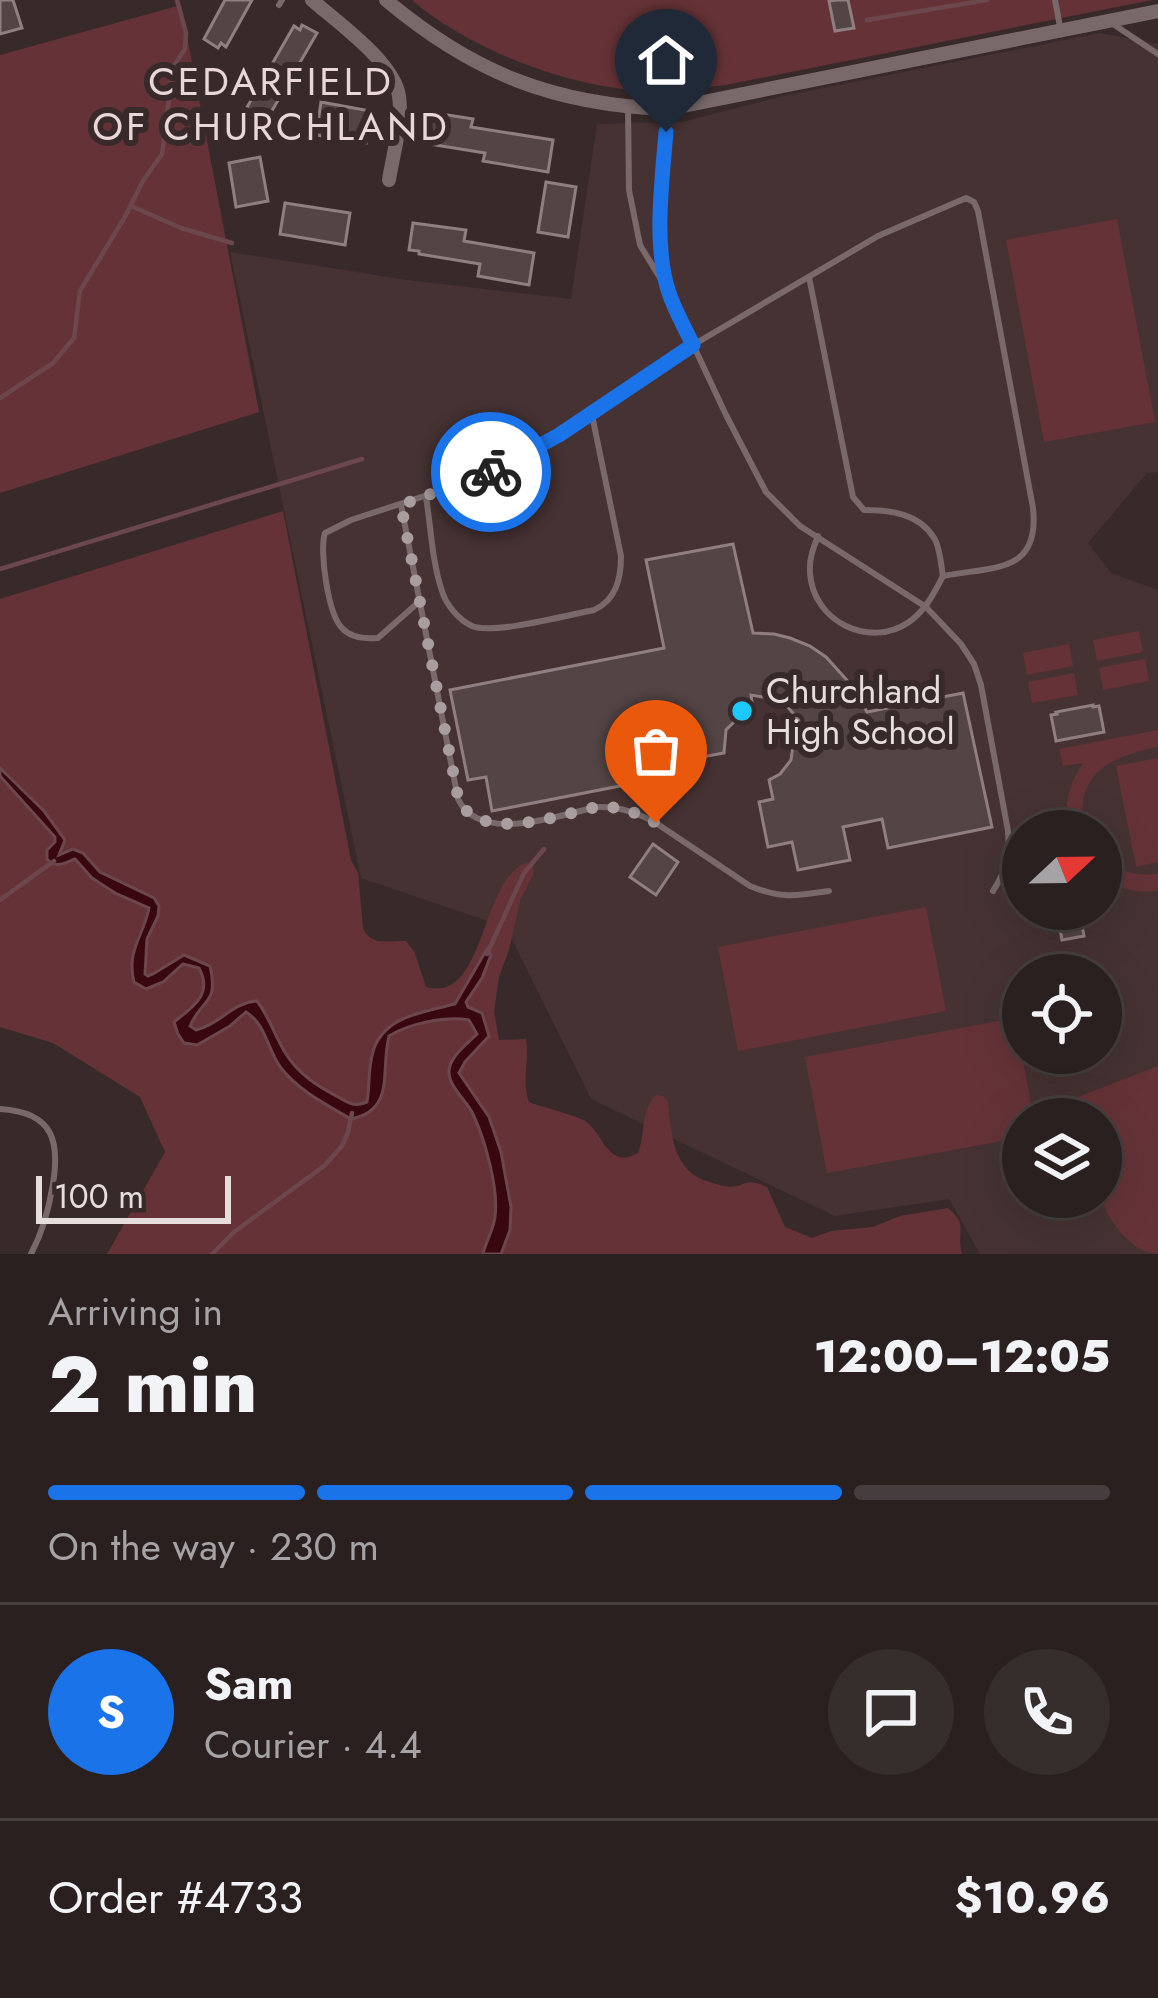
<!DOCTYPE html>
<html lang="en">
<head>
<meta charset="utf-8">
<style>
  body { margin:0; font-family:Jost,sans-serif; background:#362d2d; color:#f1f3f6; height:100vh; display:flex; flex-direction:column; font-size:45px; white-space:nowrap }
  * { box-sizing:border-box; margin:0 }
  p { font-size:39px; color:#a5a3a5 }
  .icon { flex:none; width:66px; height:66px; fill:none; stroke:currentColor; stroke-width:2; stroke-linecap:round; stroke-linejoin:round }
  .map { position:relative; height:1254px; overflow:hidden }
  .side { display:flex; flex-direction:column; background:#2a2020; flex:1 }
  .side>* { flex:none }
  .needle { width:78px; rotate:68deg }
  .buttons { position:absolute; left:1002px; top:810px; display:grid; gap:24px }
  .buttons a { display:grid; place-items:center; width:120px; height:120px; border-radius:50%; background:#2a2020; box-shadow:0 12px 48px #0002,0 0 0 3px #463e3e; font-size:60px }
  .scale { position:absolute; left:36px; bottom:30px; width:195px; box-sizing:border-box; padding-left:12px; border:6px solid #e6dddd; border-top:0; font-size:33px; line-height:42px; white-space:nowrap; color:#e6dddd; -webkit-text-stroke:9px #382a2b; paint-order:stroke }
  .pin { position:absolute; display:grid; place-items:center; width:102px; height:102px; color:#fff; margin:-123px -51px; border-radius:50% 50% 50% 0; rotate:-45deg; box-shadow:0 0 12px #0007 }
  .pin .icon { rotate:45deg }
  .courier { position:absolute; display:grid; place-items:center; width:120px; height:120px; margin:-60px; border:9px solid #1a73e8; border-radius:50%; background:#fff; color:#222; box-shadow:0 3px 15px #0007 }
  .headline em { font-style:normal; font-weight:800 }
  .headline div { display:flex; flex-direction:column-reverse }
  .headline { display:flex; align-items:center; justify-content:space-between; height:204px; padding:0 48px }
  h1 { font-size:78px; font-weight:800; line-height:90px }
  .bar { display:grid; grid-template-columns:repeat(4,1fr); gap:18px 12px; align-content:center; height:144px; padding:0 48px }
  .bar i { height:15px; border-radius:9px; background:#463e3e }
  .bar .on { background:#1a73e8 }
  .bar p { grid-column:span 4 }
  .line { display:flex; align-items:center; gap:30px; padding:0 48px; border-top:3px solid #463e3e }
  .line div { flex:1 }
  .round { display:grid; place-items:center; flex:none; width:126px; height:126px; border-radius:63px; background:#362d2d }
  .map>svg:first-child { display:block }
  .built { fill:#463233; fill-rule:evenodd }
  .green { fill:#653337 }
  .water { fill:#380710; stroke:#6c474e; stroke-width:3 }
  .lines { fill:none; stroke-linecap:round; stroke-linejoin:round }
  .stream { stroke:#6c474e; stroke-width:4.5 }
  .building { fill:#534445; stroke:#907f80; stroke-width:3 }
  .lane { stroke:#79696a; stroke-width:6 }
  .street { stroke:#79696a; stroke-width:14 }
  .done { stroke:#a99e9f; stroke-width:12; stroke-dasharray:0 21.6 }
  .route { stroke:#1a73e8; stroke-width:15 }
  .poi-dot { fill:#1cc9fc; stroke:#382a2b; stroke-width:4.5 }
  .labels { text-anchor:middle; stroke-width:12; stroke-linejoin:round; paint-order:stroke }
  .poi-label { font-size:36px; fill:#e6dddd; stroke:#382a2b; text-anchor:start }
  .neighbourhood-label { font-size:39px; letter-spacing:3px; fill:#e9d7d7; stroke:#382a2b }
</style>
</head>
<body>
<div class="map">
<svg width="1158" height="1254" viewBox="0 0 1158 1254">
  <rect width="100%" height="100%" fill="#382a2b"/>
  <path class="built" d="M1100,33L1158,44V472L1147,473L1088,543L1111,573L1158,590V1254H980L949,1199L835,1216L591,1099L506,927L361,878L230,252L407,280L571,299L597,124L682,122L788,95ZM1023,831H1101V909H1023ZM1023,975H1101V1053H1023ZM1023,1119H1101V1197H1023Z"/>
  <g class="green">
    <path d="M412,0H1152L725,85C703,87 682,90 660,91C582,93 470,51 412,0Z"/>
    <polygon points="181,5 259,412 0,493 0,55"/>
    <polygon points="1117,219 1155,422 1044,442 1006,240"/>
    <path d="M283,511L351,860L358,873L363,928C371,947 389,940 406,941L415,953L426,987C489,1005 479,866 534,861L533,875L520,901L509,950L499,977L494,1012L499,1040L526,1039C530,1061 521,1081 529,1102C544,1108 575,1115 585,1121C599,1130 604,1152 619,1157C626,1159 631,1156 638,1153C646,1134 640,1110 656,1095L663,1096L668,1101C671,1134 673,1173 710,1182C712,1183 727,1187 729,1187C749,1186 744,1177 767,1187L785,1227L812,1238L831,1231L873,1227L900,1216L948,1208C969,1225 956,1232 962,1254H501L510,1230L511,1208L501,1152L489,1117L459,1073L465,1062L482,1046L466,1002L482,978L490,956L486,950L455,1004L403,1018L382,1032L367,1102L358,1106C330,1097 302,1079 286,1054C275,1037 270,1018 257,1002C233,1002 219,1025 195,1030L190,1026L192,1019L205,1007L210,966L184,955L153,974L148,977L144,974L147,939L158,916L159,905L100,872L82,853L58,854L64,839L44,811L0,768V599Z"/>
    <polygon points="1139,631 1143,652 1097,661 1093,640"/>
    <polygon points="1069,644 1073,666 1027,675 1023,653"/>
    <polygon points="1145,659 1149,681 1103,690 1099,668"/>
    <polygon points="1074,673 1078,695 1032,703 1028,682"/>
    <path d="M1158,730V747C1111,756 1072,774 1085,831H1068C1064,805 1068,785 1083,763L1063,766L1059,749Z"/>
    <polygon points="1158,758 1158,862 1136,867 1116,766"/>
    <path d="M0,776L55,837L59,865L75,858L92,878L115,893L149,909V916L137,936L132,971L163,982L183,964L199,968C213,993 194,1006 174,1022L198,1045L230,1026L246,1011L255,1017L281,1068L364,1116L384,1082V1057L389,1037C410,1023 445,1016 469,1020L477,1034L454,1057L450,1080C457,1091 466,1101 472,1113C485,1138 499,1189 495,1217C493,1230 486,1241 483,1254H107L165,1152L140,1097L53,1043L0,1027Z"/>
    <path d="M1101,857C1118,872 1136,876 1158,874V891C1137,893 1119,889 1101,878Z"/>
    <polygon points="926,907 946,1011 738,1051 718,947"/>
    <polygon points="1015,1018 1034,1119 1023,1119 1023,1137 827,1173 805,1057"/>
    <path d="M1158,1066V1254C1132,1253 1107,1221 1101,1196C1096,1175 1101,1141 1101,1119H1084L1078,1097Z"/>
  </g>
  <path class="water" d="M0,768L44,811L65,840L59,855L73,849L83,853L100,872L154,898L159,906L158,916L147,939L145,974L148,976L153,974L184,955L210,966C219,1005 202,998 190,1026L196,1030C219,1025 233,1002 257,1001C270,1018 275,1037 286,1054C299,1075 319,1087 340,1098C351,1104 355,1107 367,1102C370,1085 368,1067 373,1052C383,1016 424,1012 455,1004L487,949L491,955L482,978L466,1002L468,1007L482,1013L489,1036L465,1062L459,1073L489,1117L501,1152L511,1207L510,1230L501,1254H483C486,1241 493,1231 495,1217C499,1189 485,1140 473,1114C467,1101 449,1087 449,1072C449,1057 466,1045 477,1034L469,1020C446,1016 410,1023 389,1036C380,1071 396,1110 351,1119C327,1105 299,1091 281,1068C268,1051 266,1024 246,1012L230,1026L197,1045L184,1043L178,1034L174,1022C194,1006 213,994 199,968L183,964L163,982L146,989L134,982C126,950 144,935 149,908L115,893L92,878L75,859C64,863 56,869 47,859V850L55,842V837L0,776Z"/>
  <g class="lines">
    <g class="stream">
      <polyline points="867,20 987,0"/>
      <polyline points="131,206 181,228 232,243"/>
      <polyline points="0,398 53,363 74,338 80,291 126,215 143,181 162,154 173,67 185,49 186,33 177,0"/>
      <polyline points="0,569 362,459"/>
      <polyline points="0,900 54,861"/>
      <polyline points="487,954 524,873 544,849"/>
      <polyline points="212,1254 234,1232 324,1166 342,1146 348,1132 352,1113"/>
    </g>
  </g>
  <g class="building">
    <polygon points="0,0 13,0 22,28 0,34"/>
    <polygon points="225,0 252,0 226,47 221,43 218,48 204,39"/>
    <polygon points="837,0 848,0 854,28 835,31 829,1"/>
    <polygon points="302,25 317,33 266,121 246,109 294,26 300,30"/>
    <polygon points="321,102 370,111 366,143 316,135"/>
    <polygon points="422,111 473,119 471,127 553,140 548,172 483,161 485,153 417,142"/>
    <polygon points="260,157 268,201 236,207 229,163"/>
    <polygon points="546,182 576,187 568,237 538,232"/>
    <polygon points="285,203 350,213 345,245 280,234"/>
    <polygon points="413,223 466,230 464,241 534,253 529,285 478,276 480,264 419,254 419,251 409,250"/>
    <polygon points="733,544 753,633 774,634 790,638 810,646 826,657 854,688 867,712 963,693 992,827 888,848 882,819 843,827 850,860 798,870 792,842 768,847 759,802 773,799 769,780 780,774 791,760 794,738 810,734 787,706 774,699 751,695 753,711 742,714 726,730 724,753 674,762 671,745 615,756 620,786 492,811 486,777 468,780 450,690 664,648 646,560"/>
    <polygon points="1093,705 1093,707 1099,706 1104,732 1056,741 1051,715 1057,714 1056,712"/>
    <polygon points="653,844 678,862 656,895 630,877"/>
    <polygon points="1080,914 1084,936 1062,940 1058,919"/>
  </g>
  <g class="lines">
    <g class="lane">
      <polyline points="1055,0 1061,32"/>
      <polyline points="279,5 282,0"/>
      <polyline points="1113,24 1158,54"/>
      <path d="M628,107L629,190L640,245L668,291L726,415L766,492L800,526L926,607L961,644L974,664L981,685L1008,831C1010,855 1006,871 993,891"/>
      <path d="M809,277L853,497L864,510C889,510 919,513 934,538C940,547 941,565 943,576"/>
      <polyline points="668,287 659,222 668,109"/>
      <path d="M426,497C431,527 432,562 442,591C446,605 459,620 472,626C493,635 568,615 594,610C616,600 621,579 621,556L592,415"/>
      <path d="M401,505L458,799C480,845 558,815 597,807C619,806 637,812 656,823L750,886C781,899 796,896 829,891"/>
      <path d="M420,601L378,638C366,639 351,638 342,628C328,614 319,550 325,533L351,520L464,483L515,460L592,413L693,345L878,236L966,198L974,202L978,211L1033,508C1040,574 994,566 943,576C934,593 926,610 909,622C870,649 813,622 810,573C809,559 813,549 818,536"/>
      <path d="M0,1109C54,1112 61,1142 52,1189C48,1213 42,1233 31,1254"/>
    </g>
    <g class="street">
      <path d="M312,0C338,23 394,62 399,96C403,122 393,154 389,180"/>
      <path d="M386,0C473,73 554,105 668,109L1158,11"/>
    </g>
  </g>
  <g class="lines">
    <path class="done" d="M491,472L401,505L459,802C486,843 557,815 597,807C619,806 637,812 656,823"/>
    <path class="route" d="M491,472L559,435L693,345C685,328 675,311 669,293C653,246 662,182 666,132"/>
  </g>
  <circle class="poi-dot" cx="742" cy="711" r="12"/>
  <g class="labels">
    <g class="poi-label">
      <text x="766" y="703">Churchland<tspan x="766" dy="41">High School</tspan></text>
    </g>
    <g class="neighbourhood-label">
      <text x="271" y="95">CEDARFIELD<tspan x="271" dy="45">OF CHURCHLAND</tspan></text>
    </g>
  </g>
</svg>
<div class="buttons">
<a><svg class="needle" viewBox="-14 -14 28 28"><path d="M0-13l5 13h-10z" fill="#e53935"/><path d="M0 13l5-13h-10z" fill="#a5a3a5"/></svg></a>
<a><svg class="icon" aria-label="locate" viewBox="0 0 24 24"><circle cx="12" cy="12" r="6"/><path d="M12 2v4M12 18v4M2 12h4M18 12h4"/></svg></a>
<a><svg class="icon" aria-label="layers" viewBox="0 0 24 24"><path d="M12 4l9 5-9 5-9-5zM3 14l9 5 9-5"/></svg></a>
</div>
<div class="scale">100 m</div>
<div class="pin" style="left:656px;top:823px;background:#ea580c"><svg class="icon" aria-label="bag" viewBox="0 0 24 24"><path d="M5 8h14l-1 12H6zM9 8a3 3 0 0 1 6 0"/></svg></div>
<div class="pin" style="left:666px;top:132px;background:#1f2937"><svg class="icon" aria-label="home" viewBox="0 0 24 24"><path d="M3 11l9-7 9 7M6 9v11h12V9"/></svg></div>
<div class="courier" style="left:491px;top:472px"><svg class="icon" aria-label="bike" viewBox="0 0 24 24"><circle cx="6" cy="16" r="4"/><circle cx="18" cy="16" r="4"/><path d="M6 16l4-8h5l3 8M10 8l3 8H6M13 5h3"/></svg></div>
</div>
<section class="side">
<div class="headline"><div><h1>2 min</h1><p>Arriving in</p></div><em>12:00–12:05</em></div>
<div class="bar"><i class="on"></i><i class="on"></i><i class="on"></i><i></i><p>On the way · 230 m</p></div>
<div class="line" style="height:216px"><b class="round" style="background:#1a73e8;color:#fff">S</b><div><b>Sam</b><p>Courier · 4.4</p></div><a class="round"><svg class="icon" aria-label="chat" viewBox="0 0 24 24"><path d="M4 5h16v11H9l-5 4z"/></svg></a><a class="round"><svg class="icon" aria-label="phone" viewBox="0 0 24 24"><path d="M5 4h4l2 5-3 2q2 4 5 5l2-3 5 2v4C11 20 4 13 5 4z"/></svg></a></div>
<div class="line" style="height:156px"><div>Order #4733</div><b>$10.96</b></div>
</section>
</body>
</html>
